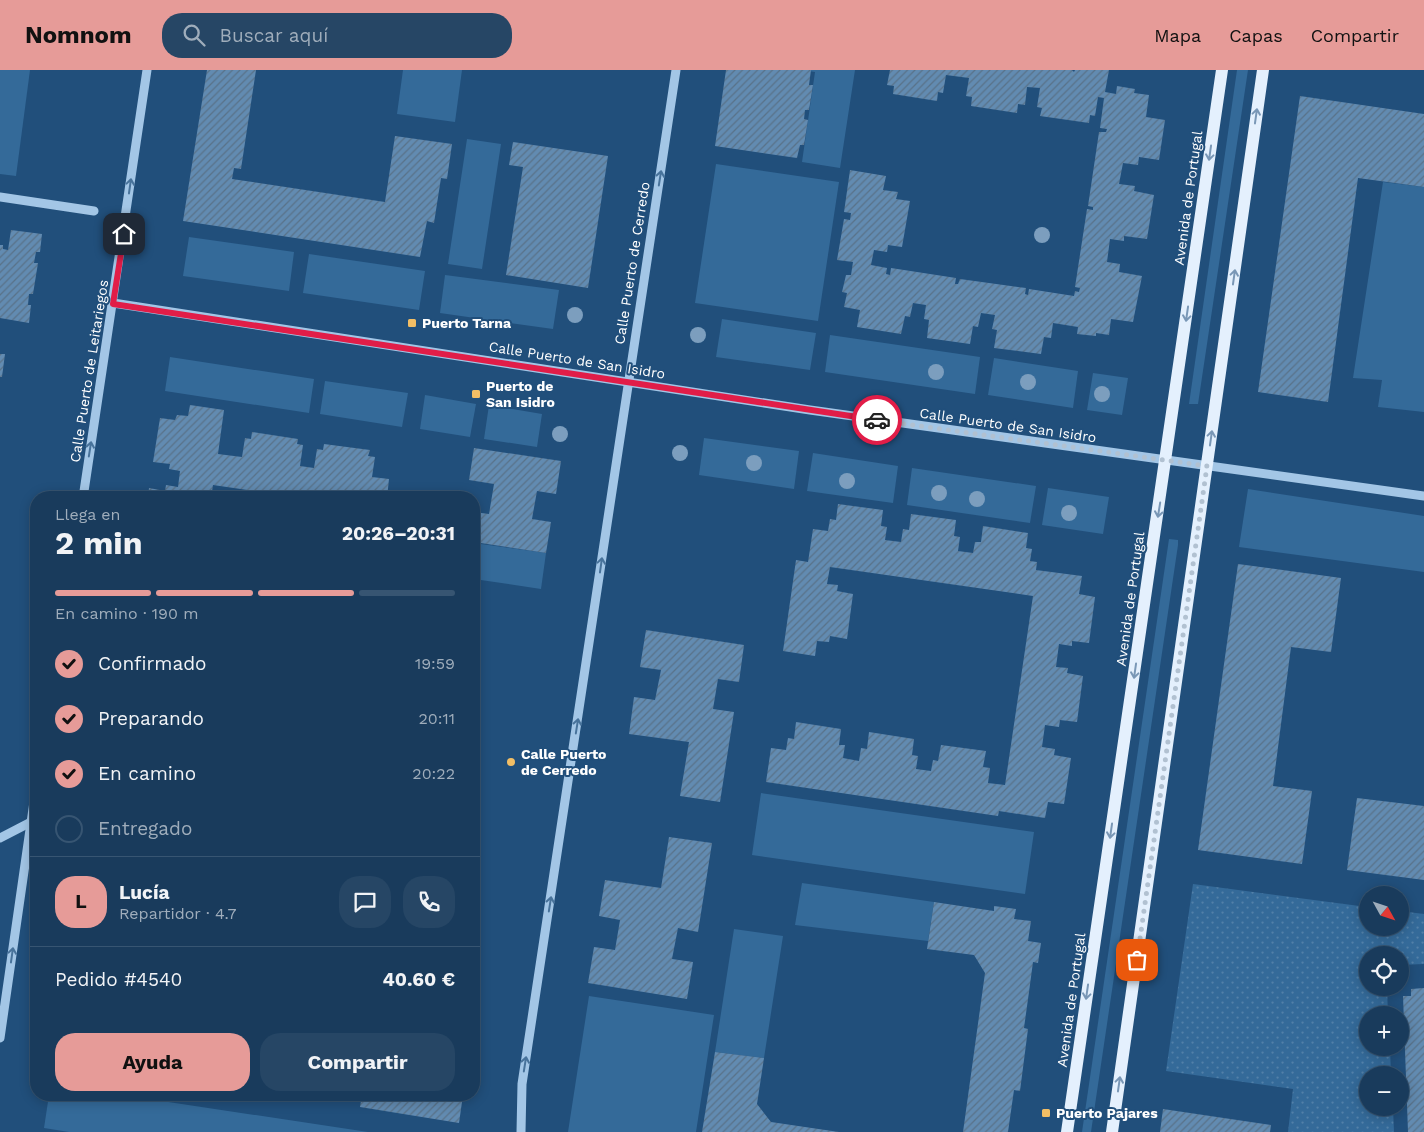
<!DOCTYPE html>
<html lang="es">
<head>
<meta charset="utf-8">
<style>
  body { margin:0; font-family:"Work Sans",sans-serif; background:#264665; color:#f1f3f6; height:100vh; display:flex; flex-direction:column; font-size:19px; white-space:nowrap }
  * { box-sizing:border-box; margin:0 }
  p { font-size:16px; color:#9fadbb }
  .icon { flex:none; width:28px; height:28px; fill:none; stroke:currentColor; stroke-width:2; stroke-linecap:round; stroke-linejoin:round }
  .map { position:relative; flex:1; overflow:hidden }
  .side { position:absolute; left:30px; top:421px; width:450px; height:610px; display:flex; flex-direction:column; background:#193b5c; border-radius:20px; box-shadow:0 2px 12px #0003,0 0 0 1px #375572 }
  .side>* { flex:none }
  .needle { width:32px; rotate:130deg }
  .fabs { position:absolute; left:1359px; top:816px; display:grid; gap:10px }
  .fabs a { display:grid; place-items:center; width:50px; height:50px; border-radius:50%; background:#193b5c; box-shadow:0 2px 12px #0003,0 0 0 1px #375572; font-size:25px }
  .pin { position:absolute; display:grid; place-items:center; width:42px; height:42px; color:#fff; margin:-21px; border-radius:10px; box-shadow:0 2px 8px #0006 }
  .courier { position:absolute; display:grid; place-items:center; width:50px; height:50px; margin:-25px; border:4px solid #e11d48; border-radius:50%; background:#fff; color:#222; box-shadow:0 1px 6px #0007 }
  .headline em { font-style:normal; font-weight:700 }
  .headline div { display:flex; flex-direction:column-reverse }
  .headline { display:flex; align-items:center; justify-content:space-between; height:85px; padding:0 25px }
  h1 { font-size:32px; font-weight:700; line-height:38px }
  .bar { display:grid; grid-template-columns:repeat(4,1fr); gap:8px 5px; align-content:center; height:60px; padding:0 25px }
  .bar i { height:6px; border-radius:4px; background:#375572 }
  .bar .on { background:#e69b98 }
  .bar p { grid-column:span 4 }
  .line { display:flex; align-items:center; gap:12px; padding:0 25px; border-top:1px solid #375572 }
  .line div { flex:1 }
  .round { display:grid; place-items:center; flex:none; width:52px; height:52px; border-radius:20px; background:#264665 }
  ol { padding:0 25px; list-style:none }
  li { display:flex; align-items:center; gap:15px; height:55px }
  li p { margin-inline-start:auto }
  li .icon { padding:5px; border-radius:50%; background:#e69b98; color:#111; stroke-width:4 }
  li:last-child { color:#9fadbb }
  li i { width:28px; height:28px; border:2px solid #375572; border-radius:50% }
  .cta { display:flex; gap:10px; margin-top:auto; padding:10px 25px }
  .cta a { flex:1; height:58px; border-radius:20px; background:#e69b98; color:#111; font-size:20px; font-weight:700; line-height:58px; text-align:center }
  .cta a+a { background:#264665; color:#f1f3f6 }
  header { display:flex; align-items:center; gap:30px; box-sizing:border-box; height:70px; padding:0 25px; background:#e69b98; color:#111 }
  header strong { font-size:24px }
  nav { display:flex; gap:28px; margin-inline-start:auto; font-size:18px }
  .search { width:350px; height:45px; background:#264665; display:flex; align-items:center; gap:12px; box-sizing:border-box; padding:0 18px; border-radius:20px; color:#9fadbb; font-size:19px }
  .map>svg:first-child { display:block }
  .green { fill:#346a99 }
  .garden { fill:url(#garden-dots) }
  .building { fill:url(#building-hatch) }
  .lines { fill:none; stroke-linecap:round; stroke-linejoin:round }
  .minor { stroke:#a3c6e6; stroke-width:9 }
  .major { stroke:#e4f0fd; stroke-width:12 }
  .tree { fill:#7c9ebe }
  .oneway { stroke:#7997b6 }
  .oneway2 { stroke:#48739b }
  .done { stroke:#b1c1d1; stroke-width:5; stroke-dasharray:0 9 }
  .route { stroke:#e11d48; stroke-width:6 }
  .poi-dot { fill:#f2be65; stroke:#214f7b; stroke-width:2 }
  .labels { text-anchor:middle; stroke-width:4; stroke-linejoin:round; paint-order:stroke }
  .street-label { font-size:14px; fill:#fff; stroke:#214f7b }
  .poi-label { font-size:14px; font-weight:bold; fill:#fff; stroke:#214f7b; text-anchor:start }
</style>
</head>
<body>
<header>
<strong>Nomnom</strong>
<div class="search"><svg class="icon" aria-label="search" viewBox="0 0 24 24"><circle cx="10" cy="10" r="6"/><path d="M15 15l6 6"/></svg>Buscar aquí</div>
<nav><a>Mapa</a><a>Capas</a><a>Compartir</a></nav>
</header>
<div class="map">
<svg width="1424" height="1062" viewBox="0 0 1424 1062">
  <defs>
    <pattern id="garden-dots" width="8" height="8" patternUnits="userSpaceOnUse" patternTransform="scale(1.25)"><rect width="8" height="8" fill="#346a99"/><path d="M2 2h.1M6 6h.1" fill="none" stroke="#5280a8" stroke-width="1.8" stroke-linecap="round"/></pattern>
    <pattern id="building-hatch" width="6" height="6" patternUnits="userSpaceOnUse" patternTransform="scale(1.25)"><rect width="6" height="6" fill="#628bb1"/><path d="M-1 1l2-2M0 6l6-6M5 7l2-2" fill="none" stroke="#597289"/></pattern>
  </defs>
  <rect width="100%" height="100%" fill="#214f7b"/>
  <g class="green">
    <polygon points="0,0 30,0 16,106 0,104"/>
    <polygon points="403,0 462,0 455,52 397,44"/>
    <polygon points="802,0 855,0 840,98 802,92 815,2"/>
    <polygon points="1237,0 1248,0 1198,334 1189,334"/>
    <polygon points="467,69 501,74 482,199 448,194"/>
    <polygon points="716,94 839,112 818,251 695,233"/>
    <polygon points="1383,112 1424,117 1424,342 1378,337 1382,310 1353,308"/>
    <polygon points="189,167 294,182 289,221 183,206"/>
    <polygon points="309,184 425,201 419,240 303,223"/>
    <polygon points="445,205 559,220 553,259 440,243"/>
    <polygon points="722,249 816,263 810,300 716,287"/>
    <polygon points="830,265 980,287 975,324 825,302"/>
    <polygon points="170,287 314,309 309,343 165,321"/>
    <polygon points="994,288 1078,301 1073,338 988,325"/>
    <polygon points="1093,303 1128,308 1122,345 1087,340"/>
    <polygon points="325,311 408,323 402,357 320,344"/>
    <polygon points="425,325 476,334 470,367 420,359"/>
    <polygon points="489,335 542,344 537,377 484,369"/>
    <polygon points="704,368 799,381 794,419 699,405"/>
    <polygon points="813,383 898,396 893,433 807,421"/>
    <polygon points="912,398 1036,416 1030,453 907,435"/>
    <polygon points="1048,418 1109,427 1103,464 1042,455"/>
    <polygon points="1248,419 1424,446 1424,502 1239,477"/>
    <polygon points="1169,469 1178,470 1178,475 1091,1062 1082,1062"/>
    <polygon points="474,473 546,483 541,519 474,509"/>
    <polygon points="761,723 1034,762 1025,824 752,785"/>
    <polygon points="802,813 934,832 928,871 795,855"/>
    <polygon points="734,859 783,866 764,988 715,982"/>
    <polygon points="589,926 714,945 696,1062 568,1062"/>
    <polygon points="49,1025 122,1025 368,1062 69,1062 44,1058"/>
  </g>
  <polygon class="garden" points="1193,814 1367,837 1368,858 1400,858 1400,841 1424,844 1424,894 1400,895 1400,885 1368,885 1368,918 1387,918 1388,945 1368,945 1368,978 1390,978 1391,1005 1368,1005 1368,1038 1393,1038 1394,1062 1288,1062 1293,1019 1166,1001"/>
  <g class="building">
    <polygon points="207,0 256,0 241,99 234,98 232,109 385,132 395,66 452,74 447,109 441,108 434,153 427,151 420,187 183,151"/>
    <polygon points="726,0 811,0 809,15 813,15 809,40 805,40 804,49 808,50 804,75 800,75 797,88 715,76"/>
    <polygon points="890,0 1072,0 1074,2 1075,0 1109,0 1105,22 1116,24 1117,16 1135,19 1134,23 1149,25 1146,47 1165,50 1159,90 1139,87 1138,95 1123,93 1119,114 1135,116 1134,121 1154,125 1147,169 1124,166 1124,171 1110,169 1107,192 1120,194 1119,202 1142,206 1133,252 1111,249 1109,265 1096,263 1096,266 1077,264 1078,257 1053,253 1051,268 1044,267 1041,284 994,278 997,260 992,259 995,245 981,243 978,257 973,256 970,274 927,268 929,250 924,249 926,235 913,233 910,247 905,246 901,264 857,257 860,240 844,237 847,223 842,222 846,205 851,205 853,192 837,190 844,149 850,150 851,143 844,142 850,100 886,106 883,120 898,122 896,129 910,131 902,177 888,175 887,182 874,180 871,195 887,198 886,204 890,205 891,198 956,208 955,214 958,214 960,209 1026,218 1025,224 1028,225 1029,219 1074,226 1075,221 1079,222 1080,218 1075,217 1087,139 1093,140 1093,137 1088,136 1099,62 1106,62 1107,59 1100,58 1104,28 1098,27 1095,46 1090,45 1089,53 1040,46 1042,38 1037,37 1040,18 1027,17 1025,35 1018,34 1017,43 971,36 972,27 966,26 969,8 946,5 943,23 938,22 937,31 893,24 894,16 887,15"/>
    <polygon points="1300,26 1424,44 1424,117 1358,108 1328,332 1258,322"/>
    <polygon points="513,72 608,86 588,218 506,205 523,97 509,95"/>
    <polygon points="11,160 42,164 40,182 36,182 34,193 38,193 33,224 29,224 28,235 31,235 29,253 0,248 0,175 3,175 3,179 8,180"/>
    <polygon points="0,284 5,284 2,307 0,307"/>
    <polygon points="190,335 224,340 218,384 242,387 245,368 251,369 252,362 298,369 297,374 303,375 300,396 314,398 317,379 323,380 324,374 370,380 368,386 375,387 372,407 389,409 387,428 301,428 213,415 211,428 148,428 149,418 165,421 166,415 178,417 180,401 169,399 170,394 153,392 160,348 175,350 177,345 188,346"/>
    <polygon points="474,378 561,391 556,424 537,421 532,449 551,452 546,483 474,472 474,442 489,444 494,414 469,410"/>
    <polygon points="838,434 883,440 881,456 887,457 885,470 901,472 903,459 909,460 911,444 956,450 954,466 960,467 958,481 973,483 975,472 981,472 983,456 1028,463 1026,478 1032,479 1030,491 1037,492 1036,500 1082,506 1079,524 1095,527 1089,573 1072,571 1072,576 1059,574 1056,597 1068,598 1067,603 1083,606 1077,652 1060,650 1059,657 1045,655 1042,677 1055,679 1054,685 1071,688 1064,734 1048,732 1045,748 999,741 998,746 766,712 771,678 786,680 788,668 794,669 796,652 841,659 839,675 845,675 843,688 859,691 861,678 867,679 869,662 914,669 912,685 918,686 916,699 931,701 933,690 938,691 941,675 986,681 983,697 990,698 988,713 1005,715 1033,526 830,497 827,514 838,515 837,521 853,524 847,569 830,566 829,572 817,571 815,586 783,581 796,490 808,492 813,459 828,461 830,449 836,450"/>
    <polygon points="1238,494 1341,508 1331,582 1291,577 1273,716 1312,721 1302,794 1198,780"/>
    <polygon points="646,560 744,575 739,612 718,609 713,639 734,642 720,732 680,726 689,672 629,664 634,627 655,630 661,600 640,597"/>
    <polygon points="1357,728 1424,736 1424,810 1347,800"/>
    <polygon points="669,767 712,773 698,862 678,858 672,889 693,892 687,929 588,913 594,877 615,880 620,850 599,846 605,810 661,818"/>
    <polygon points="934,832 994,841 994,836 1016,839 1014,849 1031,851 1028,871 1041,873 1038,893 1033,892 1029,922 1024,958 1028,959 1020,1021 1014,1020 1008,1062 963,1062 985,903 974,885 927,879"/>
    <polygon points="1424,918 1424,1062 1408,1062 1403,926 1411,926 1411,919"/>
    <polygon points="474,919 481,921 475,956 474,956"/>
    <polygon points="715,982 764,988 757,1034 771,1052 839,1062 702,1062"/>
    <polygon points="362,1025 463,1025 459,1053 360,1037"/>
    <polygon points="1163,1039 1271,1055 1270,1062 1160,1062"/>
  </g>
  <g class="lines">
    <g class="minor">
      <polyline points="0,127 94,141"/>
      <polyline points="113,233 810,340 1424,426"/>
      <polyline points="83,428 147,0"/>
      <polyline points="0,768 31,752"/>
      <polyline points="0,968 36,718"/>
      <polyline points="521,1062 522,1014 676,0"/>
    </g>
    <g class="major">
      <polyline points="1067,1062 1222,0"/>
      <polyline points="1112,1062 1263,0"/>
    </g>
  </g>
  <g class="tree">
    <circle cx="1042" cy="165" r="8"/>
    <circle cx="575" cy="245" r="8"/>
    <circle cx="698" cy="265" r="8"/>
    <circle cx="936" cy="302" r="8"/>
    <circle cx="1028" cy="312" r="8"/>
    <circle cx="1102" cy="324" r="8"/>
    <circle cx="560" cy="364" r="8"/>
    <circle cx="680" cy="383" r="8"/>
    <circle cx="754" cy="393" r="8"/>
    <circle cx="847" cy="411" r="8"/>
    <circle cx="939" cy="423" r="8"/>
    <circle cx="977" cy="429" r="8"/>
    <circle cx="1069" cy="443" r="8"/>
  </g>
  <defs><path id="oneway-shaft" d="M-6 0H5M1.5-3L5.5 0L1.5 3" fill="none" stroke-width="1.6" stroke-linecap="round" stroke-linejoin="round" transform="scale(1.25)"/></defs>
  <g class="oneway">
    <use href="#oneway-shaft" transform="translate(1256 46) rotate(-82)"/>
    <use href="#oneway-shaft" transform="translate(1210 83) rotate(98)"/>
    <use href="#oneway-shaft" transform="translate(1234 207) rotate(-82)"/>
    <use href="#oneway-shaft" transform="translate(1187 244) rotate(98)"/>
    <use href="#oneway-shaft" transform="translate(1211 368) rotate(-82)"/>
    <use href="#oneway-shaft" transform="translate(1159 440) rotate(99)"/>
    <use href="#oneway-shaft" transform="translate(1135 601) rotate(98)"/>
    <use href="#oneway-shaft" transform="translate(1111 761) rotate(98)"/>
    <use href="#oneway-shaft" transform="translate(1087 922) rotate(98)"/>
    <use href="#oneway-shaft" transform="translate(1119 1014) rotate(-82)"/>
  </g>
  <g class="oneway2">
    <use href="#oneway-shaft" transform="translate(660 108) rotate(-81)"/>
    <use href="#oneway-shaft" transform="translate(130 116) rotate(-82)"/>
    <use href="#oneway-shaft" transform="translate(90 379) rotate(-81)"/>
    <use href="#oneway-shaft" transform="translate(601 495) rotate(-82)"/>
    <use href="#oneway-shaft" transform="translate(577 656) rotate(-81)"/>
    <use href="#oneway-shaft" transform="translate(550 834) rotate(-81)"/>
    <use href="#oneway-shaft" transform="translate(12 885) rotate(-82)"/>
    <use href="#oneway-shaft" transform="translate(525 994) rotate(-81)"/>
  </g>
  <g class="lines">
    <polyline class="done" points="877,350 1207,396 1137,890"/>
    <polyline class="route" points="124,164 113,234 877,350"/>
  </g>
  <g class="poi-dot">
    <rect x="407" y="248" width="10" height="10" rx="2.5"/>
    <rect x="471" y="319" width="10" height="10" rx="2.5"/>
    <circle cx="511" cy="692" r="5"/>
    <rect x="1041" y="1038" width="10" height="10" rx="2.5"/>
  </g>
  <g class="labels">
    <g class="street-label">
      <text transform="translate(1188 128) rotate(-82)" y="5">Avenida de Portugal</text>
      <text transform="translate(632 193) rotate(-81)" y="5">Calle Puerto de Cerredo</text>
      <text transform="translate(577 290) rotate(9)" y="5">Calle Puerto de San Isidro</text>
      <text transform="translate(89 301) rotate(-81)" y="5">Calle Puerto de Leitariegos</text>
      <text transform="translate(1008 355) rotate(8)" y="5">Calle Puerto de San Isidro</text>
      <text transform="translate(1130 529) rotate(-82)" y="5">Avenida de Portugal</text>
      <text transform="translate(1071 930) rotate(-82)" y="5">Avenida de Portugal</text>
    </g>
    <g class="poi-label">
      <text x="422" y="258">Puerto Tarna</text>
      <text x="486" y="321">Puerto de<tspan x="486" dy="16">San Isidro</tspan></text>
      <text x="521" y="689">Calle Puerto<tspan x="521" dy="16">de Cerredo</tspan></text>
      <text x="1056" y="1048">Puerto Pajares</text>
    </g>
  </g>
</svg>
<div class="fabs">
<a><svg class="needle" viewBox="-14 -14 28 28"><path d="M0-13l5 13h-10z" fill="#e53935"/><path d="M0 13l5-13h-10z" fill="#9fadbb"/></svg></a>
<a><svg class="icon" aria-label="locate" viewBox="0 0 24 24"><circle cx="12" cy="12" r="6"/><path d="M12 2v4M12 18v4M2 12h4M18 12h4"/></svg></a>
<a>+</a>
<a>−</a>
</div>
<div class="pin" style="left:1137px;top:890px;background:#ea580c"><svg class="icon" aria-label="bag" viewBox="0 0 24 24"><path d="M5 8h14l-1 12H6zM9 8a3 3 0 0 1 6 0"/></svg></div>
<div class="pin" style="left:124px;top:164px;background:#1f2937"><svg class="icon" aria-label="home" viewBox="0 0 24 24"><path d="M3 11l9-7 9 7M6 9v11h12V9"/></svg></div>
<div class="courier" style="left:877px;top:350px"><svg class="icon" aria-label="car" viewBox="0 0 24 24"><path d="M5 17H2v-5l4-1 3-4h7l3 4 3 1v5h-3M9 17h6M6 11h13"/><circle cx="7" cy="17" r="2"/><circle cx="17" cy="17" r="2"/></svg></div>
<section class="side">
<div class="headline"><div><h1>2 min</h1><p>Llega en</p></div><em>20:26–20:31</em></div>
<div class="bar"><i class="on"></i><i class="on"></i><i class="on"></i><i></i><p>En camino · 190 m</p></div>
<ol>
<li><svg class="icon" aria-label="check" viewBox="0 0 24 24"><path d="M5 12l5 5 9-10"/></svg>Confirmado<p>19:59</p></li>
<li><svg class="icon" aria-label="check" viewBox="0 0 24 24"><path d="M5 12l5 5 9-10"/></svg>Preparando<p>20:11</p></li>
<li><svg class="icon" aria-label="check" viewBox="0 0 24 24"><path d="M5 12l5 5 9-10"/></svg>En camino<p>20:22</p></li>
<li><i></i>Entregado</li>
</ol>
<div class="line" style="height:90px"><b class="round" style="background:#e69b98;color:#111">L</b><div><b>Lucía</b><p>Repartidor · 4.7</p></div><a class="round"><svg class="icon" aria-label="chat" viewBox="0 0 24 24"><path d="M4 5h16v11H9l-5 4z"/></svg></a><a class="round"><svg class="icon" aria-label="phone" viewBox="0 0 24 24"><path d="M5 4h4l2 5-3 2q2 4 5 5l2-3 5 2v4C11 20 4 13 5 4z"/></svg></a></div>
<div class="line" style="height:65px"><div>Pedido #4540</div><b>40.60 €</b></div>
<div class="cta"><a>Ayuda</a><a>Compartir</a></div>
</section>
</div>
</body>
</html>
